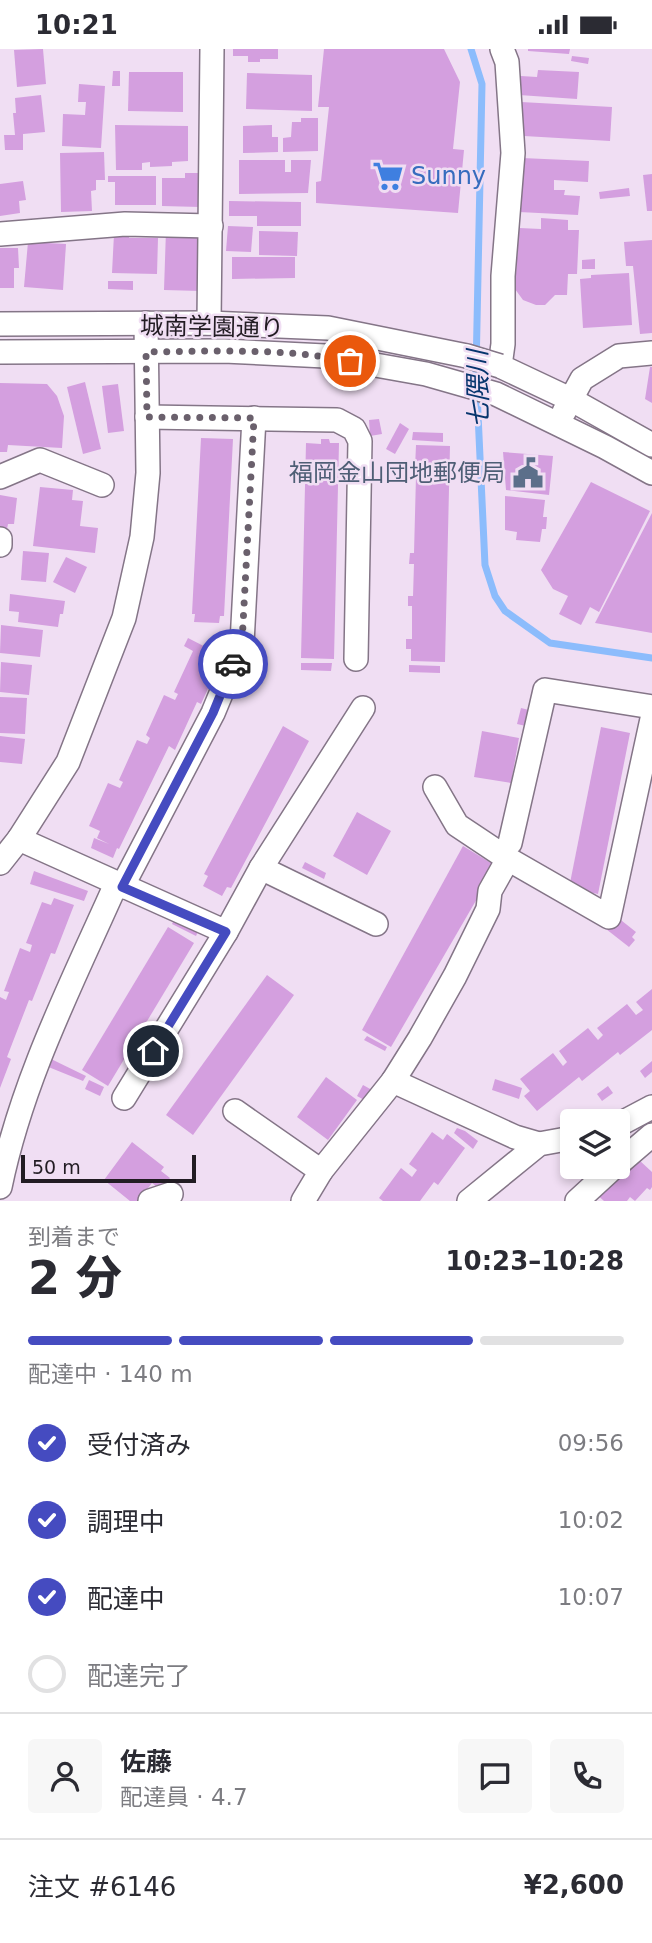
<!DOCTYPE html>
<html lang="ja">
<head>
<meta charset="utf-8">
<style>
  body { margin:0; font-family:"DejaVu Sans","Noto Sans JP",sans-serif; background:#f7f7f7; color:#2b2b33; height:100vh; display:flex; flex-direction:column; font-size:26px; white-space:nowrap }
  * { box-sizing:border-box; margin:0 }
  p { font-size:23px; color:#7c7c81 }
  .icon { flex:none; width:38px; height:38px; fill:none; stroke:currentColor; stroke-width:2; stroke-linecap:round; stroke-linejoin:round }
  .map { position:relative; height:1152px; overflow:hidden }
  .drawer { display:flex; flex-direction:column; background:#fff; flex:1 }
  .drawer>* { flex:none }
  .controls { position:absolute; left:560px; top:1060px; display:grid; gap:14px }
  .controls a { display:grid; place-items:center; width:70px; height:70px; border-radius:7px; background:#fff; box-shadow:0 4px 10px #0003; font-size:35px }
  .scale { position:absolute; left:21px; bottom:18px; width:175px; box-sizing:border-box; padding-left:7px; border:4px solid #221c23; border-top:0; font-size:19px; line-height:24px; white-space:nowrap; color:#221c23; -webkit-text-stroke:5px #f0def3; paint-order:stroke }
  .pin { position:absolute; display:grid; place-items:center; width:60px; height:60px; color:#fff; margin:-30px; border:4px solid #fff; border-radius:50%; box-shadow:0 2px 7px #0007 }
  .courier { position:absolute; display:grid; place-items:center; width:70px; height:70px; margin:-35px; border:5px solid #454bc0; border-radius:50%; background:#fff; color:#222; box-shadow:0 2px 9px #0007 }
  .overview em { font-style:normal; font-weight:800 }
  .overview div { display:flex; flex-direction:column-reverse }
  .overview { display:flex; align-items:center; justify-content:space-between; height:119px; padding:0 28px }
  h1 { font-size:46px; font-weight:800; line-height:52px }
  .bar { display:grid; grid-template-columns:repeat(4,1fr); gap:10px 7px; align-content:center; height:84px; padding:0 28px }
  .bar i { height:9px; border-radius:5px; background:#e1e1e2 }
  .bar .current { background:#454bc0 }
  .bar p { grid-column:span 4 }
  .line { display:flex; align-items:center; gap:18px; padding:0 28px; border-top:2px solid #e1e1e2 }
  .line div { flex:1 }
  .round { display:grid; place-items:center; flex:none; width:74px; height:74px; border-radius:7px; background:#f7f7f7 }
  ol { padding:0 28px; list-style:none }
  li { display:flex; align-items:center; gap:21px; height:77px }
  li p { margin-inline-start:auto }
  li .icon { padding:7px; border-radius:50%; background:#454bc0; color:#fff; stroke-width:4 }
  li:last-child { color:#7c7c81 }
  li i { width:38px; height:38px; border:4px solid #e1e1e2; border-radius:50% }
  .status { display:flex; justify-content:space-between; align-items:center; height:49px; padding:0 35px; background:#fff; direction:ltr }
  .status svg { height:19px; fill:currentColor }
  .map>svg:first-child { display:block }
  .lines { fill:none; stroke-linecap:round; stroke-linejoin:round }
  .stream { stroke:#8cbcfc; stroke-width:7 }
  .building { fill:#d49fdf }
  .minor-casing { stroke:#847587; stroke-width:26 }
  .minor { stroke:#fff; stroke-width:23 }
  .minor-bridge-casing { stroke:#847587; stroke-width:26; stroke-linecap:butt }
  .minor-bridge { stroke:#fff; stroke-width:23 }
  .done { stroke:#6a606c; stroke-width:7; stroke-dasharray:0 12.6 }
  .route { stroke:#454bc0; stroke-width:9 }
  .labels { text-anchor:middle; stroke-width:5; stroke-linejoin:round; paint-order:stroke }
  .shop-label { font-size:24px; fill:#366cbe; stroke:#f0def3; text-anchor:start }
  .street-label { font-size:24px; fill:#221c23; stroke:#f0def3 }
  .service-label { font-size:24px; fill:#4e5e75; stroke:#f0def3; text-anchor:end }
  .water-label { font-size:26px; font-style:italic; fill:#06356d; stroke:#f0def3 }
</style>
</head>
<body>
<div class="status"><b>10:21</b><svg viewBox="0 0 49 12"><path d="M0 12V9h3v3zM5 12V6h3v6zM10 12V3h3v9zM15 12V0h3v12zM26 1h20v11H26zM47 4h2v5h-2z"/></svg></div>
<div class="map">
<svg width="652" height="1152" viewBox="0 0 652 1152">
  <rect width="100%" height="100%" fill="#f0def3"/>
  <g class="lines">
    <polyline class="stream" points="471,0 482,35 476,322 485,516 495,547 505,562 550,594 652,609"/>
  </g>
  <g class="building">
    <polygon points="43,0 46,35 17,38 14,1"/>
    <polygon points="233,0 278,0 278,10 260,10 260,13 248,13 248,7 233,7"/>
    <polygon points="324,0 444,0 460,33 453,100 464,101 458,164 316,154 316,133 321,132 329,58 318,58"/>
    <polygon points="528,0 570,0 569,5 528,2"/>
    <polygon points="572,7 589,9 588,15 571,12"/>
    <polygon points="538,21 579,23 577,50 519,46 521,27 537,28"/>
    <polygon points="113,22 120,22 120,37 112,37"/>
    <polygon points="129,23 183,23 183,63 128,62"/>
    <polygon points="247,24 312,26 312,62 246,60"/>
    <polygon points="79,35 105,37 101,99 62,97 63,65 85,66 86,53 78,53"/>
    <polygon points="41,46 45,83 23,85 23,101 5,101 4,86 15,86 13,64 16,64 15,49"/>
    <polygon points="521,53 612,58 610,92 524,87 524,79 520,79"/>
    <polygon points="301,69 318,69 318,102 283,103 283,89 291,88 292,73 301,73"/>
    <polygon points="115,76 188,77 188,112 172,113 172,117 150,118 150,113 142,114 142,121 116,121"/>
    <polygon points="272,76 272,88 278,88 278,103 243,104 243,77"/>
    <polygon points="104,103 105,131 96,131 96,141 91,142 92,162 61,163 60,104"/>
    <polygon points="522,109 589,112 588,133 554,131 554,141 565,141 564,146 580,147 578,166 519,163"/>
    <polygon points="239,111 285,111 285,123 291,123 291,111 311,111 308,144 239,145"/>
    <polygon points="185,124 200,124 200,158 162,157 162,129 185,129"/>
    <polygon points="652,125 652,162 647,162 643,126"/>
    <polygon points="108,127 156,127 156,156 115,156 115,133 108,133"/>
    <polygon points="23,132 26,151 19,152 20,164 0,167 0,135"/>
    <polygon points="629,139 630,147 600,150 599,143"/>
    <polygon points="229,152 301,153 301,177 257,177 257,167 229,167"/>
    <polygon points="541,169 568,171 568,181 579,181 577,225 568,225 567,246 555,246 545,256 536,256 523,251 515,240 519,179 541,180"/>
    <polygon points="228,177 253,178 251,203 226,202"/>
    <polygon points="129,181 129,189 158,189 157,225 112,224 114,185"/>
    <polygon points="166,181 203,182 201,242 164,241"/>
    <polygon points="259,182 298,183 297,207 259,206"/>
    <polygon points="652,191 652,284 640,285 633,217 626,217 624,193"/>
    <polygon points="28,193 66,195 63,241 24,238"/>
    <polygon points="0,199 18,199 19,219 14,219 14,239 0,239"/>
    <polygon points="232,208 295,208 295,229 232,230"/>
    <polygon points="595,210 595,220 582,220 582,211"/>
    <polygon points="629,224 632,276 583,279 580,230 591,229 591,226"/>
    <polygon points="108,232 133,232 133,241 108,240"/>
    <polygon points="650,318 652,318 652,354 645,350"/>
    <polygon points="85,333 101,400 83,405 67,338"/>
    <polygon points="0,334 47,335 57,347 64,367 62,399 8,396 7,403 0,403"/>
    <polygon points="118,335 124,382 108,384 102,337"/>
    <polygon points="379,370 382,385 370,387 369,371"/>
    <polygon points="400,374 409,380 395,405 386,400"/>
    <polygon points="413,383 443,384 443,393 412,391"/>
    <polygon points="201,389 233,390 224,567 220,567 219,574 194,573 195,565 192,565"/>
    <polygon points="321,390 329,390 330,394 339,394 334,610 301,609 306,394 321,395"/>
    <polygon points="416,396 450,397 445,613 411,612 411,600 406,600 406,590 412,590 412,557 408,557 408,547 413,547 414,515 409,515 410,504 414,504 416,427 412,427 413,419 415,419"/>
    <polygon points="503,403 553,407 549,446 506,441"/>
    <polygon points="591,433 650,462 599,563 590,558 581,576 559,565 568,547 553,540 541,521"/>
    <polygon points="40,438 73,441 72,451 83,452 80,477 98,479 95,504 33,497"/>
    <polygon points="0,446 17,449 14,475 8,475 7,480 0,480"/>
    <polygon points="505,447 545,451 543,468 547,468 546,480 542,480 540,493 516,491 517,483 505,481"/>
    <polygon points="652,464 652,584 595,574"/>
    <polygon points="23,502 49,504 46,533 21,531"/>
    <polygon points="66,508 87,518 75,544 53,533"/>
    <polygon points="10,545 65,552 63,565 60,565 58,578 18,573 19,563 9,562"/>
    <polygon points="1,576 43,581 40,608 0,604"/>
    <polygon points="188,589 223,607 201,655 197,653 175,701 169,697 119,800 117,799 113,809 91,799 94,789 109,795 97,789 100,782 89,777 108,734 120,739 123,733 119,731 137,691 147,695 150,689 146,686 164,646 175,651 178,645 174,643 193,602 184,597"/>
    <polygon points="1,613 32,616 29,646 0,643"/>
    <polygon points="301,614 332,614 331,622 301,621"/>
    <polygon points="409,616 440,617 440,624 409,623"/>
    <polygon points="0,648 27,649 25,685 0,684"/>
    <polygon points="521,659 529,661 526,677 517,675"/>
    <polygon points="283,677 309,692 231,839 227,838 222,847 203,837 208,827 204,825"/>
    <polygon points="601,678 630,684 598,845 569,839"/>
    <polygon points="482,682 519,689 511,734 474,728"/>
    <polygon points="0,687 25,690 22,715 0,713"/>
    <polygon points="357,763 391,782 367,826 333,807"/>
    <polygon points="463,797 496,817 391,998 362,981"/>
    <polygon points="305,813 326,824 324,830 302,819"/>
    <polygon points="34,822 88,842 84,852 30,835"/>
    <polygon points="54,849 74,856 55,905 51,904 32,952 29,951 7,1008 11,1010 0,1039 0,948 6,951 9,943 4,942 20,899 30,903 32,896 26,894 42,853 51,856"/>
    <polygon points="617,868 636,883 632,888 635,891 629,898 606,880"/>
    <polygon points="175,869 199,880 196,887 172,875"/>
    <polygon points="168,878 194,894 108,1037 82,1021"/>
    <polygon points="267,926 294,946 193,1086 166,1066"/>
    <polygon points="652,940 652,981 620,1006 618,1003 582,1032 579,1028 537,1062 524,1047 530,1042 520,1030 553,1004 563,1017 567,1013 559,1002 588,979 598,991 603,986 597,979 627,955 636,966 643,961 636,953"/>
    <polygon points="367,987 387,998 385,1002 364,991"/>
    <polygon points="49,1009 86,1027 83,1032 46,1017"/>
    <polygon points="652,1012 652,1023 645,1029 640,1022"/>
    <polygon points="326,1028 357,1051 328,1091 297,1068"/>
    <polygon points="495,1030 522,1039 519,1050 492,1041"/>
    <polygon points="89,1031 104,1038 100,1047 85,1040"/>
    <polygon points="363,1036 372,1041 366,1052 357,1047"/>
    <polygon points="608,1037 613,1044 602,1052 597,1045"/>
    <polygon points="457,1079 465,1082 478,1092 473,1100 454,1084"/>
    <polygon points="432,1083 443,1091 447,1085 465,1099 438,1136 434,1133 420,1152 383,1152 379,1149 401,1119 412,1128 417,1121 409,1115"/>
    <polygon points="132,1093 164,1118 161,1122 170,1129 161,1141 152,1134 138,1152 130,1152 104,1131"/>
    <polygon points="639,1111 652,1123 652,1138 650,1141 647,1139 635,1152 630,1148 627,1152 604,1152 595,1144 625,1119 629,1122"/>
  </g>
  <g class="lines">
    <g class="minor-casing">
      <g id="minor">
        <polyline points="502,0 507,13 513,104 503,227 503,295 500,317 572,351 652,396"/>
        <polyline points="0,185 125,175 211,177"/>
        <polyline points="209,274 212,0"/>
        <polyline points="0,275 209,274 328,279 467,307"/>
        <polyline points="0,303 224,302 325,307 426,325 496,345 605,398 652,424"/>
        <polyline points="564,363 582,330 619,307 652,304"/>
        <polyline points="147,368 337,371 354,380 360,392 356,610"/>
        <polyline points="0,428 40,411 102,436"/>
        <polyline points="0,490 0,496"/>
        <polyline points="435,738 457,776 508,810 609,868 652,670"/>
        <polyline points="19,790 226,883 261,819 363,659"/>
        <polyline points="510,794 545,641 652,658"/>
        <polyline points="0,814 19,790 68,713 124,569 142,488 148,424 146,274"/>
        <polyline points="261,819 376,875"/>
        <polyline points="122,838 213,664 242,594 254,369"/>
        <polyline points="393,1032 515,1088 539,1095"/>
        <polyline points="124,1049 226,883"/>
        <polyline points="235,1062 321,1122 303,1152"/>
        <polyline points="618,1076 652,1058"/>
        <polyline points="618,1115 652,1086"/>
        <polyline points="321,1122 393,1032 420,989 455,927 488,860 490,842 508,810"/>
        <path d="M0,1138C22,1031 72,934 116,835"/>
        <polyline points="150,1152 171,1145"/>
        <polyline points="469,1152 539,1095 572,1089"/>
        <polyline points="577,1152 614,1118"/>
      </g>
    </g>
    <use href="#minor" class="minor"/>
    <g class="minor-bridge-casing">
      <polyline id="minor-bridge" points="467,307 500,317"/>
    </g>
    <use href="#minor-bridge" class="minor-bridge"/>
  </g>
  <g class="lines">
    <path class="done" d="M233,615L242,594L254,369L147,368L146,303C214,302 284,299 350,312"/>
    <polyline class="route" points="153,1002 226,883 122,838 213,664 233,615"/>
  </g>
  <defs>
    <g id="supermarket-bare" transform="scale(2.415)"><path d="M-6-5.5h2.5l.6 2H6L4.5 2H-2.5L-4.4-4H-6ZM-1.5 3.2a1.3 1.3 0 1 0 .1 0ZM3 3.2a1.3 1.3 0 1 0 .1 0Z" fill="#3f7fe0" stroke="#f0def3" stroke-width="2.5" paint-order="stroke"/></g>
    <g id="civic-bare" transform="scale(2.415)"><path d="M-.6-6.5H3V-4.5H.6V-3L4-1V1h2V6H-6V1h2V-1L-.6-3ZM-1.2 2.5V6h2.4V2.5Z" fill="#5c6f8a" stroke="#f0def3" stroke-width="2.5" paint-order="stroke"/></g>
  </defs>
  <g fill-rule="evenodd">
    <use href="#supermarket-bare" x="388" y="127"/>
    <use href="#civic-bare" x="528" y="424"/>
  </g>
  <g class="labels">
    <g class="shop-label">
      <text x="411" y="135">Sunny</text>
    </g>
    <g class="street-label">
      <text transform="translate(212 278) rotate(1)" y="8">城南学園通り</text>
    </g>
    <g class="service-label">
      <text x="505" y="432">福岡金山団地郵便局</text>
    </g>
    <g class="water-label">
      <text transform="translate(478 340) rotate(-91)" y="9">七隈川</text>
    </g>
  </g>
</svg>
<div class="controls">
<a><svg class="icon" aria-label="layers" viewBox="0 0 24 24"><path d="M12 4l9 5-9 5-9-5zM3 14l9 5 9-5"/></svg></a>
</div>
<div class="scale">50 m</div>
<div class="pin" style="left:350px;top:312px;background:#ea580c"><svg class="icon" aria-label="bag" viewBox="0 0 24 24"><path d="M5 8h14l-1 12H6zM9 8a3 3 0 0 1 6 0"/></svg></div>
<div class="pin" style="left:153px;top:1002px;background:#1f2937"><svg class="icon" aria-label="home" viewBox="0 0 24 24"><path d="M3 11l9-7 9 7M6 9v11h12V9"/></svg></div>
<div class="courier" style="left:233px;top:615px"><svg class="icon" aria-label="car" viewBox="0 0 24 24"><path d="M5 17H2v-5l4-1 3-4h7l3 4 3 1v5h-3M9 17h6M6 11h13"/><circle cx="7" cy="17" r="2"/><circle cx="17" cy="17" r="2"/></svg></div>
</div>
<section class="drawer">
<div class="overview"><div><h1>2 分</h1><p>到着まで</p></div><em>10:23–10:28</em></div>
<div class="bar"><i class="current"></i><i class="current"></i><i class="current"></i><i></i><p>配達中 · 140 m</p></div>
<ol>
<li><svg class="icon" aria-label="check" viewBox="0 0 24 24"><path d="M5 12l5 5 9-10"/></svg>受付済み<p>09:56</p></li>
<li><svg class="icon" aria-label="check" viewBox="0 0 24 24"><path d="M5 12l5 5 9-10"/></svg>調理中<p>10:02</p></li>
<li><svg class="icon" aria-label="check" viewBox="0 0 24 24"><path d="M5 12l5 5 9-10"/></svg>配達中<p>10:07</p></li>
<li><i></i>配達完了</li>
</ol>
<div class="line" style="height:126px"><a class="round"><svg class="icon" aria-label="person" viewBox="0 0 24 24"><circle cx="12" cy="8" r="4"/><path d="M4 21q1-7 8-7t8 7"/></svg></a><div><b>佐藤</b><p>配達員 · 4.7</p></div><a class="round"><svg class="icon" aria-label="chat" viewBox="0 0 24 24"><path d="M4 5h16v11H9l-5 4z"/></svg></a><a class="round"><svg class="icon" aria-label="phone" viewBox="0 0 24 24"><path d="M5 4h4l2 5-3 2q2 4 5 5l2-3 5 2v4C11 20 4 13 5 4z"/></svg></a></div>
<div class="line" style="height:91px"><div>注文 #6146</div><b>¥2,600</b></div>
</section>
</body>
</html>
